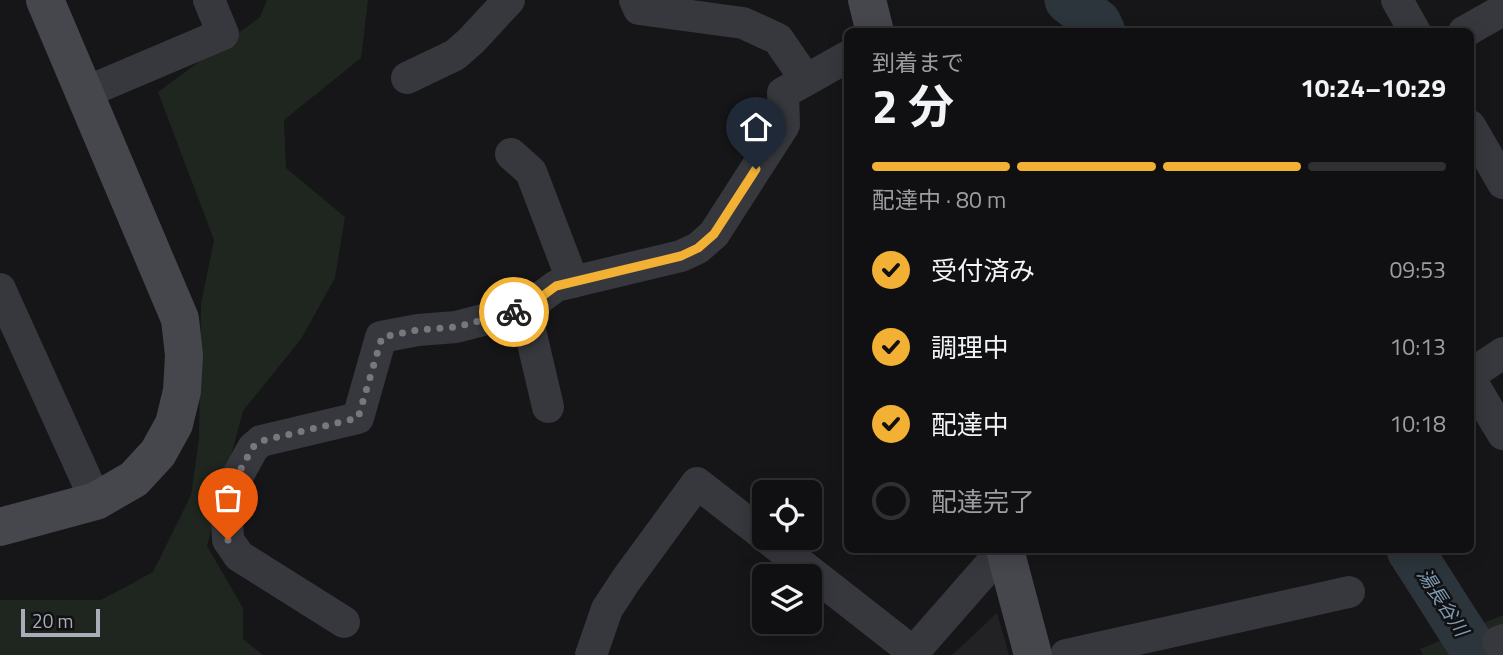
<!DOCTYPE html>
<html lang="ja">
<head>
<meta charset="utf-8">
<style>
  body { margin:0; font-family:"Titillium Web","Noto Sans JP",sans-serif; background:#19191b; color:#f1f3f6; height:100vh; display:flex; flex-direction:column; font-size:26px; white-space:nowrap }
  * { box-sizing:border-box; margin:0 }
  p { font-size:23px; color:#9c9d9f }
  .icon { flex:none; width:38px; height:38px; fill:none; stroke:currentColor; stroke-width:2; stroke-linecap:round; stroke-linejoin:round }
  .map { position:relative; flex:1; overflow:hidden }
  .side { position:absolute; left:844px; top:28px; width:630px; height:525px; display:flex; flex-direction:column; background:#101012; border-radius:10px; box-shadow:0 4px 18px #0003,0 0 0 2px #303032 }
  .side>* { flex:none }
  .controls { position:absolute; left:752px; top:480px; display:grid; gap:14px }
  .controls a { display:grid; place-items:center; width:70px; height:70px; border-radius:10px; background:#101012; box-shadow:0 4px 18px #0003,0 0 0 2px #303032; font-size:35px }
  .scale { position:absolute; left:21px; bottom:18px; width:79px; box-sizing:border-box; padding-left:7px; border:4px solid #a8adb8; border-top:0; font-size:19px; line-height:24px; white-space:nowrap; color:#a8adb8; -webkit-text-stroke:5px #111113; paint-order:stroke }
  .pin { position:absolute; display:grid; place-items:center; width:60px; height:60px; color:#fff; margin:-72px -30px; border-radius:50% 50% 50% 0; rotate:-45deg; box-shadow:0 0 7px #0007 }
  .pin .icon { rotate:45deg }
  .courier { position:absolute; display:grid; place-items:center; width:70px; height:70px; margin:-35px; border:5px solid #f2b134; border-radius:50%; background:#fff; color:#222; box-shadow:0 2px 9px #0007 }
  .overview em { font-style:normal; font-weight:700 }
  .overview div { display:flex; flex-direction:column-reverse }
  .overview { display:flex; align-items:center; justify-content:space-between; height:119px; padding:0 28px }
  h1 { font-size:46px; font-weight:700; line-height:52px }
  .bar { display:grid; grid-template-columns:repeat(4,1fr); gap:10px 7px; align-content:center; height:84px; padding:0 28px }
  .bar i { height:9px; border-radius:5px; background:#303032 }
  .bar .selected { background:#f2b134 }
  .bar p { grid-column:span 4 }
  ol { padding:0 28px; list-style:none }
  li { display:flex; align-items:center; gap:21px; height:77px }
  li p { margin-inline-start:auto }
  li .icon { padding:7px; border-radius:50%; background:#f2b134; color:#111; stroke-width:4 }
  li:last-child { color:#9c9d9f }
  li i { width:38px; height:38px; border:4px solid #303032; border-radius:50% }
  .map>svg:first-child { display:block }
  .built { fill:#222225 }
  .green { fill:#1e261f }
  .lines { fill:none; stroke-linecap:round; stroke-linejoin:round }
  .river { stroke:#2c353c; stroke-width:47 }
  .street { stroke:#37383d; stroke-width:32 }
  .secondary { stroke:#45474d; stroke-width:38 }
  .done { stroke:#757880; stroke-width:7; stroke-dasharray:0 12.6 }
  .route { stroke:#f2b134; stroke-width:9 }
  .labels { text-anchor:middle; stroke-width:5; stroke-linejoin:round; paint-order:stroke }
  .water-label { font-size:19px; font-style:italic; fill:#7f9bb3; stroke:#111113 }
</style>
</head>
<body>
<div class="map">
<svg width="1503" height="655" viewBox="0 0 1503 655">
  <rect width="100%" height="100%" fill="#161618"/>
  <polygon class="built" points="997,613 1009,655 952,655"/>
  <g class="green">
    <polygon points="267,0 368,0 361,58 284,120 286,168 345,217 335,278 301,339 243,411 207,546 243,608 243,639 263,655 0,655 0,600 101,600 153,572 191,495 199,439 201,304 214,240 158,92 260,17"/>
    <polygon points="1503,615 1503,655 1423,655 1420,649"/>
  </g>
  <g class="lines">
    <g class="river">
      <polyline points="1068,0 1098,23 1102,32"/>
      <polyline points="1410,550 1477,655"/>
    </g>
    <g class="street">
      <polyline points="635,0 639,9 743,23 778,39 806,80"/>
      <polyline points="1397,0 1415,32"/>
      <polyline points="1464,32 1503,10"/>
      <polyline points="407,78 455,55 471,41 509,0"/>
      <polyline points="84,93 223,34 209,0"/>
      <polyline points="1470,126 1503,183"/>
      <polyline points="511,154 531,172 573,282"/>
      <polyline points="0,289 96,501"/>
      <polyline points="525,309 548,407"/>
      <polyline points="1470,375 1503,353"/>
      <polyline points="1470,379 1503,434"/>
      <polyline points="766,537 913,652"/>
      <polyline points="344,622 239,556 228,540 226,497 253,448 261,441 358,418 381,337 418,330 456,327 525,309 556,286 681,256 698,248 714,234 784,125 783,93 847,57"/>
      <polyline points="1498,642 1503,640"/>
      <polyline points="591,655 607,609 626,580 697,483 765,536"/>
      <polyline points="911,655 1003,550"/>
      <polyline points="1066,655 1349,592"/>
    </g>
    <g class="secondary">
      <polyline points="867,0 875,32"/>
      <polyline points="0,527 96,501 134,479 158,453 174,424 182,391 184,355 180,319 45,0"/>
      <polyline points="1005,550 1033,655"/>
    </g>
  </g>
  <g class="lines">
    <polyline class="done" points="228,540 226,496 253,447 261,441 358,418 382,337 418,330 456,327 514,312"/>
    <polyline class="route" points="514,312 525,309 556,286 681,256 698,248 714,234 756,169"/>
  </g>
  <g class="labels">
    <g class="water-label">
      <text transform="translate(1443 602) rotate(57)" y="7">湯長谷川</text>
    </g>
  </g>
</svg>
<div class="controls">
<a><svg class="icon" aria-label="locate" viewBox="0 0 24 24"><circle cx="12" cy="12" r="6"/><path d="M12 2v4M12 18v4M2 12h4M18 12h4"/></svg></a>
<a><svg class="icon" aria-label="layers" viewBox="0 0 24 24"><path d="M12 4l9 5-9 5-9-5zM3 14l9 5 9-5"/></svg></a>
</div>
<div class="scale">20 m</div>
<div class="pin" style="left:228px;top:540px;background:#ea580c"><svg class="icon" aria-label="bag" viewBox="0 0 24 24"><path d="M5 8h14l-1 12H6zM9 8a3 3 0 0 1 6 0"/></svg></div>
<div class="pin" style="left:756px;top:169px;background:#1f2937"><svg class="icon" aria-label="home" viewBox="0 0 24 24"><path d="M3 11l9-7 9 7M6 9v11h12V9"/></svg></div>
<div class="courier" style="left:514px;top:312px"><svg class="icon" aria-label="bike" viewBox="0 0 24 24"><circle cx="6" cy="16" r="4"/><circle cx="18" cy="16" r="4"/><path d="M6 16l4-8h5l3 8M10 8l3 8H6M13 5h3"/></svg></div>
<section class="side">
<div class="overview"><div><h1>2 分</h1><p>到着まで</p></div><em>10:24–10:29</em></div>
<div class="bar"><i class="selected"></i><i class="selected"></i><i class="selected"></i><i></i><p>配達中 · 80 m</p></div>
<ol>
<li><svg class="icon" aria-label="check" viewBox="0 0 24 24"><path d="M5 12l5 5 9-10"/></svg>受付済み<p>09:53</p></li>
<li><svg class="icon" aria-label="check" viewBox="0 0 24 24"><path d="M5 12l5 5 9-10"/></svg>調理中<p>10:13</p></li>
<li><svg class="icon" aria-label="check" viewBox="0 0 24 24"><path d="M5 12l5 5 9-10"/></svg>配達中<p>10:18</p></li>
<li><i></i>配達完了</li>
</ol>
</section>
</div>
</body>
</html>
